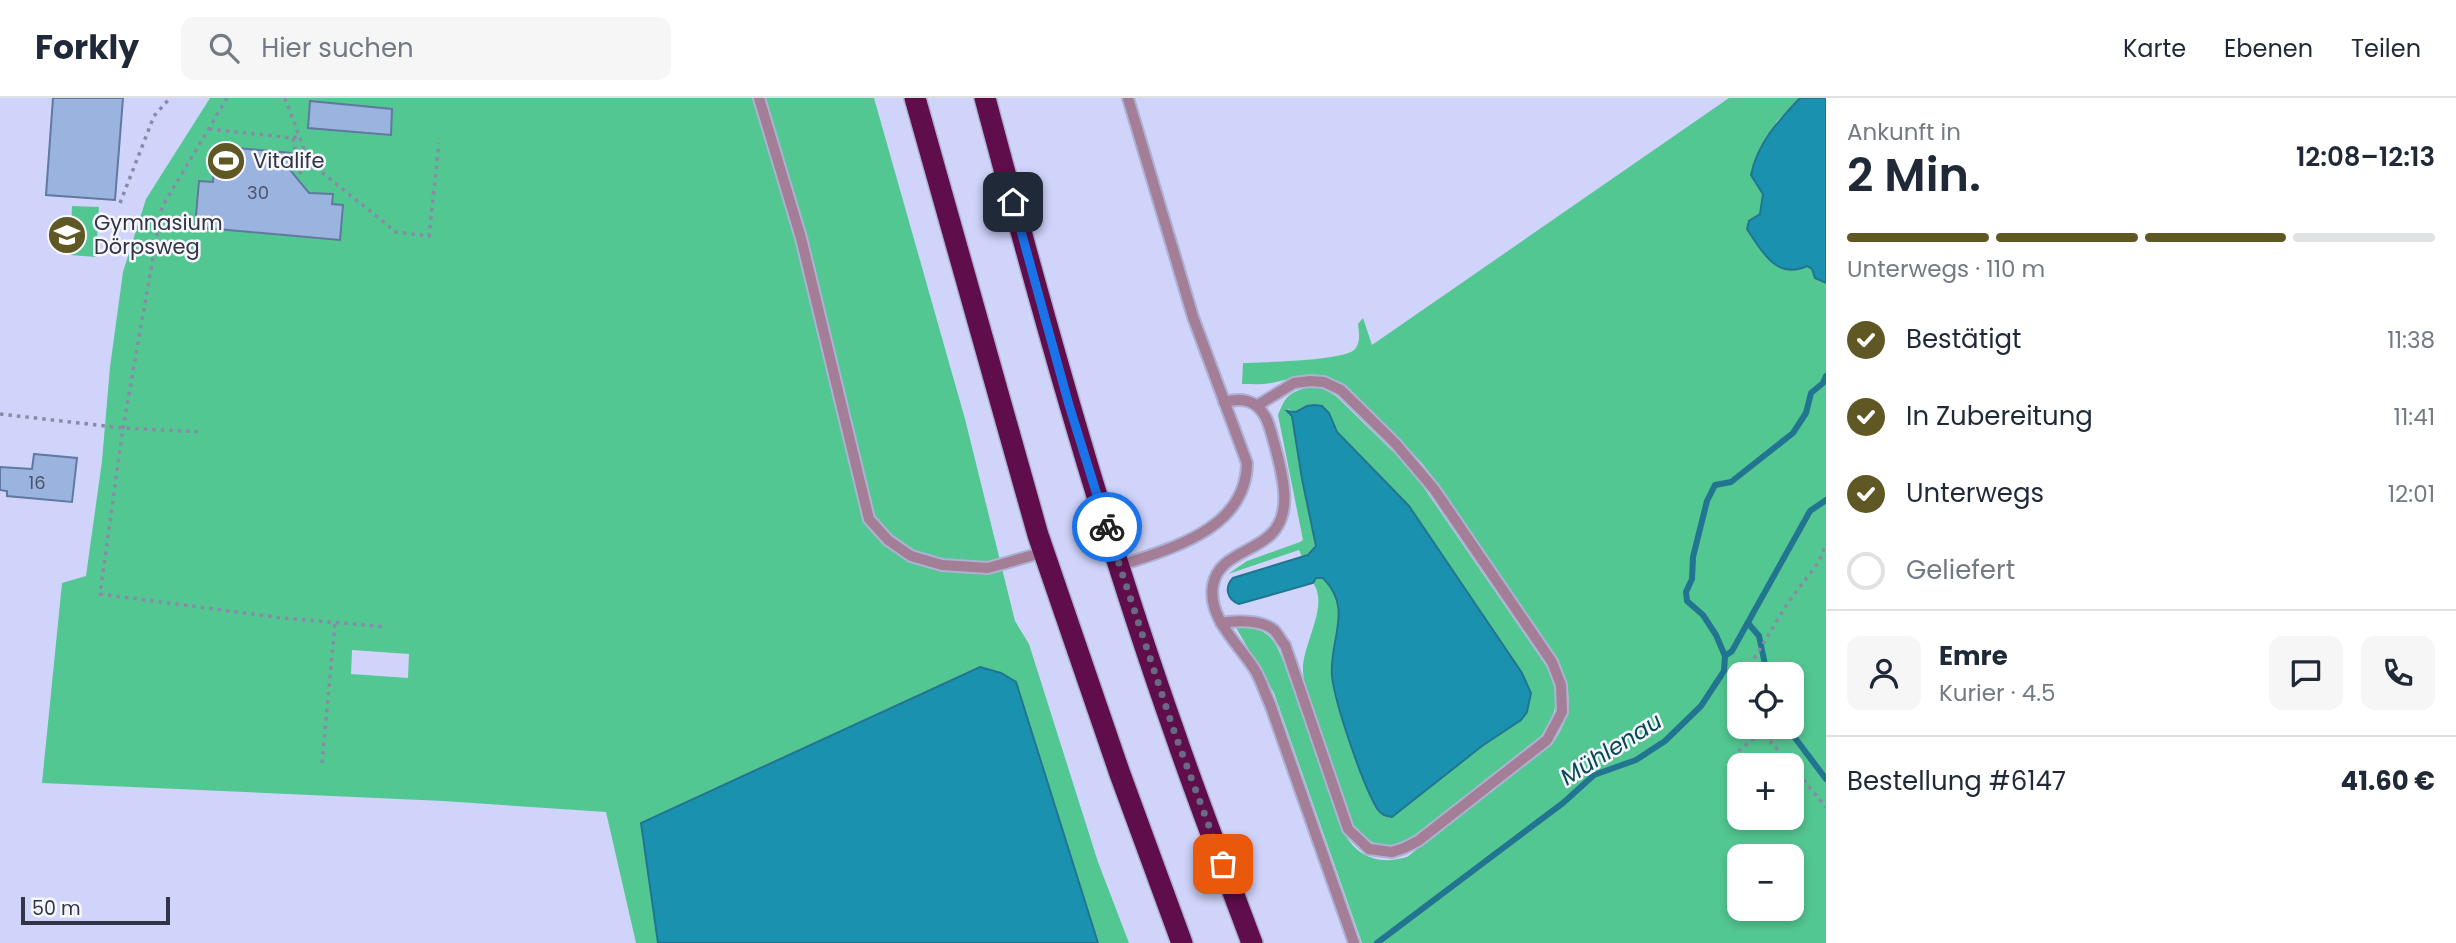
<!DOCTYPE html>
<html lang="de">
<head>
<meta charset="utf-8">
<style>
  body { margin:0; font-family:Poppins,sans-serif; background:#f6f6f7; color:#1f2937; height:100vh; display:flex; flex-direction:column; font-size:26px; white-space:nowrap }
  * { box-sizing:border-box; margin:0 }
  p { font-size:23px; color:#747a83 }
  .icon { flex:none; width:38px; height:38px; fill:none; stroke:currentColor; stroke-width:2; stroke-linecap:round; stroke-linejoin:round }
  .map { position:relative; flex:1; overflow:hidden }
  .panel { display:flex; flex-direction:column; background:#fff; width:630px }
  .panel>* { flex:none }
  .controls { position:absolute; left:1727px; top:564px; display:grid; gap:14px }
  .controls a { display:grid; place-items:center; width:77px; height:77px; border-radius:14px; background:#fff; box-shadow:0 4px 10px #0003; font-size:35px }
  .scale { position:absolute; left:21px; bottom:18px; width:149px; box-sizing:border-box; padding-left:7px; border:4px solid #323346; border-top:0; font-size:19px; line-height:24px; white-space:nowrap; color:#323346; -webkit-text-stroke:5px #f7f8fd; paint-order:stroke }
  .pin { position:absolute; display:grid; place-items:center; width:60px; height:60px; color:#fff; margin:-30px; border-radius:14px; box-shadow:0 4px 10px #0006 }
  .courier { position:absolute; display:grid; place-items:center; width:70px; height:70px; margin:-35px; border:5px solid #1a73e8; border-radius:50%; background:#fff; color:#222; box-shadow:0 2px 9px #0007 }
  .headline em { font-style:normal; font-weight:600 }
  .headline div { display:flex; flex-direction:column-reverse }
  .headline { display:flex; align-items:center; justify-content:space-between; height:119px; padding:0 21px }
  h1 { font-size:46px; font-weight:600; line-height:52px }
  .bar { display:grid; grid-template-columns:repeat(4,1fr); gap:10px 7px; align-content:center; height:84px; padding:0 21px }
  .bar i { height:9px; border-radius:5px; background:#e0e1e3 }
  .bar .active { background:#605824 }
  .bar p { grid-column:span 4 }
  .line { display:flex; align-items:center; gap:18px; padding:0 21px; border-top:2px solid #e0e1e3 }
  .line div { flex:1 }
  .round { display:grid; place-items:center; flex:none; width:74px; height:74px; border-radius:14px; background:#f6f6f7 }
  ol { padding:0 21px; list-style:none }
  li { display:flex; align-items:center; gap:21px; height:77px }
  li p { margin-inline-start:auto }
  li .icon { padding:7px; border-radius:50%; background:#605824; color:#fff; stroke-width:4 }
  li:last-child { color:#747a83 }
  li i { width:38px; height:38px; border:4px solid #e0e1e3; border-radius:50% }
  header { display:flex; align-items:center; gap:42px; box-sizing:border-box; height:98px; padding:0 35px; background:#fff; border-bottom:2px solid #e0e1e3 }
  header strong { font-size:33px }
  nav { display:flex; gap:38px; margin-inline-start:auto; font-size:24px }
  .search { width:490px; height:63px; background:#f6f6f7; display:flex; align-items:center; gap:18px; box-sizing:border-box; padding:0 24px; border-radius:14px; color:#747a83; font-size:26px }
  main { display:flex; flex:1; min-height:0 }
  .map>svg:first-child { display:block }
  .green { fill:#53c792; fill-rule:evenodd }
  .water { fill:#1b91b0; stroke:#227590; stroke-width:2 }
  .lines { fill:none; stroke-linecap:round; stroke-linejoin:round }
  .stream { stroke:#227590; stroke-width:6 }
  .building { fill:#9bb4df; stroke:#6178a0; stroke-width:2 }
  .lane-casing { stroke:#adb1d3; stroke-width:14 }
  .highway-casing { stroke:#adb1d3; stroke-width:24 }
  .path { stroke:#888aa8; stroke-width:3.5; stroke-dasharray:3.5 5; stroke-linecap:butt }
  .lane { stroke:#a47d96; stroke-width:10 }
  .highway { stroke:#600d4b; stroke-width:21 }
  .done { stroke:#696b85; stroke-width:7; stroke-dasharray:0 12.6 }
  .route { stroke:#1a73e8; stroke-width:9 }
  .labels { text-anchor:middle; stroke-width:5; stroke-linejoin:round; paint-order:stroke }
  .number-label { font-size:18px; fill:#4c536c }
  .poi-label { font-size:21px; fill:#323346; stroke:#f7f8fd; text-anchor:start }
  .water-label { font-size:23px; font-style:italic; fill:#074858; stroke:#f7f8fd }
</style>
</head>
<body>
<header>
<strong>Forkly</strong>
<div class="search"><svg class="icon" aria-label="search" viewBox="0 0 24 24"><circle cx="10" cy="10" r="6"/><path d="M15 15l6 6"/></svg>Hier suchen</div>
<nav><a>Karte</a><a>Ebenen</a><a>Teilen</a></nav>
</header>
<main>
<div class="map">
<svg width="1826" height="845" viewBox="0 0 1826 845">
  <rect width="100%" height="100%" fill="#d0d4fb"/>
  <g class="green">
    <path d="M210,0H874L965,321L1015,523L1029,546L1098,764L1129,845H1098L1016,584L641,725L658,845H636L606,714L443,703L42,685L62,485L86,478L102,363L110,269L123,174L146,101ZM352,552L409,556L408,580L351,576Z"/>
    <path d="M1729,0H1800L1777,23L1751,77L1763,96L1760,116L1749,123L1812,171L1815,180L1826,185V845H1362L1274,595L1235,528C1266,530 1273,536 1284,565L1344,735C1358,760 1380,767 1407,759L1552,646C1573,618 1574,590 1555,560L1439,387L1421,364L1346,288C1322,273 1302,278 1276,284C1265,287 1253,286 1242,286L1243,265C1263,264 1341,263 1354,252C1361,245 1359,235 1358,226L1363,220L1372,247ZM1740,576H1792V628H1740ZM1740,667H1792V719H1740ZM1740,758H1792V810H1740Z"/>
    <polygon points="72,108 99,109 96,159 70,157"/>
    <path d="M1309,289H1320L1336,298L1411,371L1549,572C1560,601 1558,613 1541,638L1414,739C1388,752 1374,751 1354,729C1342,695 1330,660 1318,626C1312,609 1304,592 1303,574C1301,548 1330,508 1313,485L1316,480H1323C1348,504 1337,524 1333,554C1331,569 1333,583 1336,599L1482,648L1521,622L1522,575L1409,408L1337,334L1329,315L1302,310L1296,314L1288,311L1292,318L1302,381L1316,442L1313,454L1302,459L1299,452L1228,476L1247,463L1300,444L1303,442L1278,317C1286,297 1289,295 1309,289Z"/>
  </g>
  <g class="water">
    <path d="M1800,0H1826V185L1815,180L1812,171L1807,168C1777,182 1762,154 1747,131L1749,123L1760,116L1763,96L1751,77C1757,46 1778,23 1800,0Z"/>
    <path d="M1314,307L1322,308L1329,315L1337,334L1409,408L1522,575L1531,595L1527,614L1521,622L1482,648L1392,719C1386,718 1382,717 1378,712C1363,688 1335,606 1332,578C1329,541 1354,511 1323,480H1316L1313,485L1239,506C1227,502 1224,489 1233,480L1308,457L1316,448L1302,381L1292,318L1287,313L1296,314L1307,308Z"/>
    <polygon points="980,569 1001,575 1016,584 1098,845 658,845 641,725"/>
  </g>
  <g class="lines">
    <g class="stream">
      <polyline points="1748,525 1759,538 1767,576"/>
      <polyline points="1725,558 1716,537 1703,517 1687,503 1686,494 1692,481 1693,459 1707,403 1715,387 1731,384 1793,335 1806,315 1811,295 1823,285 1826,278"/>
      <polyline points="1786,628 1826,681"/>
      <polyline points="1377,845 1563,705 1594,677 1636,662 1665,643 1701,608 1724,573 1725,558 1732,553 1810,413 1826,402"/>
    </g>
  </g>
  <g class="building">
    <polygon points="53,0 123,0 115,102 46,97"/>
    <polygon points="310,3 392,11 391,37 308,30"/>
    <polygon points="216,48 291,55 290,72 309,95 333,96 332,106 343,107 340,142 195,129 199,83 213,84"/>
    <polygon points="34,356 77,360 72,404 7,398 7,393 0,392 0,369 32,371"/>
  </g>
  <g class="lines">
    <g class="lane-casing">
      <g id="lane">
        <polyline points="759,0 801,140 869,421 888,442 911,458 942,467 988,470 1044,454"/>
        <path d="M1224,304C1242,300 1255,301 1265,318C1270,327 1272,338 1275,348C1282,376 1295,417 1268,439C1249,455 1218,459 1213,487C1207,520 1239,546 1255,572C1261,582 1265,595 1270,606L1354,845"/>
        <path d="M1119,468C1171,450 1246,432 1247,365L1193,219L1128,0"/>
        <path d="M1221,525C1237,522 1262,522 1274,532C1278,536 1281,543 1285,547L1348,731L1369,751L1392,754L1404,750L1418,743L1547,642L1562,614L1561,587L1552,564L1434,391L1395,345L1341,292L1324,284L1310,283L1294,285L1258,307"/>
      </g>
    </g>
    <g class="highway-casing">
      <g id="highway">
        <polyline points="915,0 1038,437 1120,676 1182,845"/>
        <path d="M985,0C1042,214 1101,427 1175,636C1199,706 1226,775 1252,845"/>
      </g>
    </g>
    <g class="path">
      <polyline points="227,0 162,109 123,330 100,496 283,520 387,529"/>
      <polyline points="285,0 309,64 396,134 429,138 439,45"/>
      <polyline points="209,31 293,40 299,38"/>
      <path d="M293,40C298,57 292,63 303,79"/>
      <polyline points="120,105 154,18 170,0"/>
      <polyline points="0,316 123,330 203,334"/>
      <polyline points="1749,576 1749,569 1787,506 1818,465 1826,446"/>
      <polyline points="1738,653 1763,634 1790,667"/>
      <polyline points="322,665 335,525"/>
      <polyline points="1792,669 1826,709"/>
    </g>
    <use href="#lane" class="lane"/>
    <use href="#highway" class="highway"/>
  </g>
  <g class="lines">
    <polyline class="done" points="1107,429 1175,636 1223,766"/>
    <polyline class="route" points="1013,104 1069,307 1107,429"/>
  </g>
  <defs>
    <g id="stadium-disc" transform="scale(2.0125)"><circle r="9.5" fill="#605824" stroke="#f7f8fd"/><path d="M0-5a6.5 5 0 1 0 0 10a6.5 5 0 1 0 0-10ZM-3.5-1.8h7v3.6h-7Z" fill="#fff"/></g>
    <g id="school-disc" transform="scale(2.0125)"><circle r="9.5" fill="#605824" stroke="#f7f8fd"/><path d="M0-5L7-2L0 1L-7-2ZM-4 1L0 2.5L4 1V4Q0 6-4 4Z" fill="#fff"/></g>
  </defs>
  <g fill-rule="evenodd">
    <use href="#stadium-disc" x="226" y="63"/>
    <use href="#school-disc" x="67" y="137"/>
  </g>
  <g class="labels">
    <g class="number-label">
      <text x="258" y="101">30</text>
      <text x="37" y="391">16</text>
    </g>
    <g class="poi-label">
      <text x="253" y="70">Vitalife</text>
      <text x="94" y="132">Gymnasium<tspan x="94" dy="24">Dörpsweg</tspan></text>
    </g>
    <g class="water-label">
      <text transform="translate(1611 651) rotate(-32)" y="8">Mühlenau</text>
    </g>
  </g>
</svg>
<div class="controls">
<a><svg class="icon" aria-label="locate" viewBox="0 0 24 24"><circle cx="12" cy="12" r="6"/><path d="M12 2v4M12 18v4M2 12h4M18 12h4"/></svg></a>
<a>+</a>
<a>−</a>
</div>
<div class="scale">50 m</div>
<div class="pin" style="left:1223px;top:766px;background:#ea580c"><svg class="icon" aria-label="bag" viewBox="0 0 24 24"><path d="M5 8h14l-1 12H6zM9 8a3 3 0 0 1 6 0"/></svg></div>
<div class="pin" style="left:1013px;top:104px;background:#1f2937"><svg class="icon" aria-label="home" viewBox="0 0 24 24"><path d="M3 11l9-7 9 7M6 9v11h12V9"/></svg></div>
<div class="courier" style="left:1107px;top:429px"><svg class="icon" aria-label="bike" viewBox="0 0 24 24"><circle cx="6" cy="16" r="4"/><circle cx="18" cy="16" r="4"/><path d="M6 16l4-8h5l3 8M10 8l3 8H6M13 5h3"/></svg></div>
</div>
<section class="panel">
<div class="headline"><div><h1>2 Min.</h1><p>Ankunft in</p></div><em>12:08–12:13</em></div>
<div class="bar"><i class="active"></i><i class="active"></i><i class="active"></i><i></i><p>Unterwegs · 110 m</p></div>
<ol>
<li><svg class="icon" aria-label="check" viewBox="0 0 24 24"><path d="M5 12l5 5 9-10"/></svg>Bestätigt<p>11:38</p></li>
<li><svg class="icon" aria-label="check" viewBox="0 0 24 24"><path d="M5 12l5 5 9-10"/></svg>In Zubereitung<p>11:41</p></li>
<li><svg class="icon" aria-label="check" viewBox="0 0 24 24"><path d="M5 12l5 5 9-10"/></svg>Unterwegs<p>12:01</p></li>
<li><i></i>Geliefert</li>
</ol>
<div class="line" style="height:126px"><a class="round"><svg class="icon" aria-label="person" viewBox="0 0 24 24"><circle cx="12" cy="8" r="4"/><path d="M4 21q1-7 8-7t8 7"/></svg></a><div><b>Emre</b><p>Kurier · 4.5</p></div><a class="round"><svg class="icon" aria-label="chat" viewBox="0 0 24 24"><path d="M4 5h16v11H9l-5 4z"/></svg></a><a class="round"><svg class="icon" aria-label="phone" viewBox="0 0 24 24"><path d="M5 4h4l2 5-3 2q2 4 5 5l2-3 5 2v4C11 20 4 13 5 4z"/></svg></a></div>
<div class="line" style="height:91px"><div>Bestellung #6147</div><b>41.60 €</b></div>
</section>
</main>
</body>
</html>
